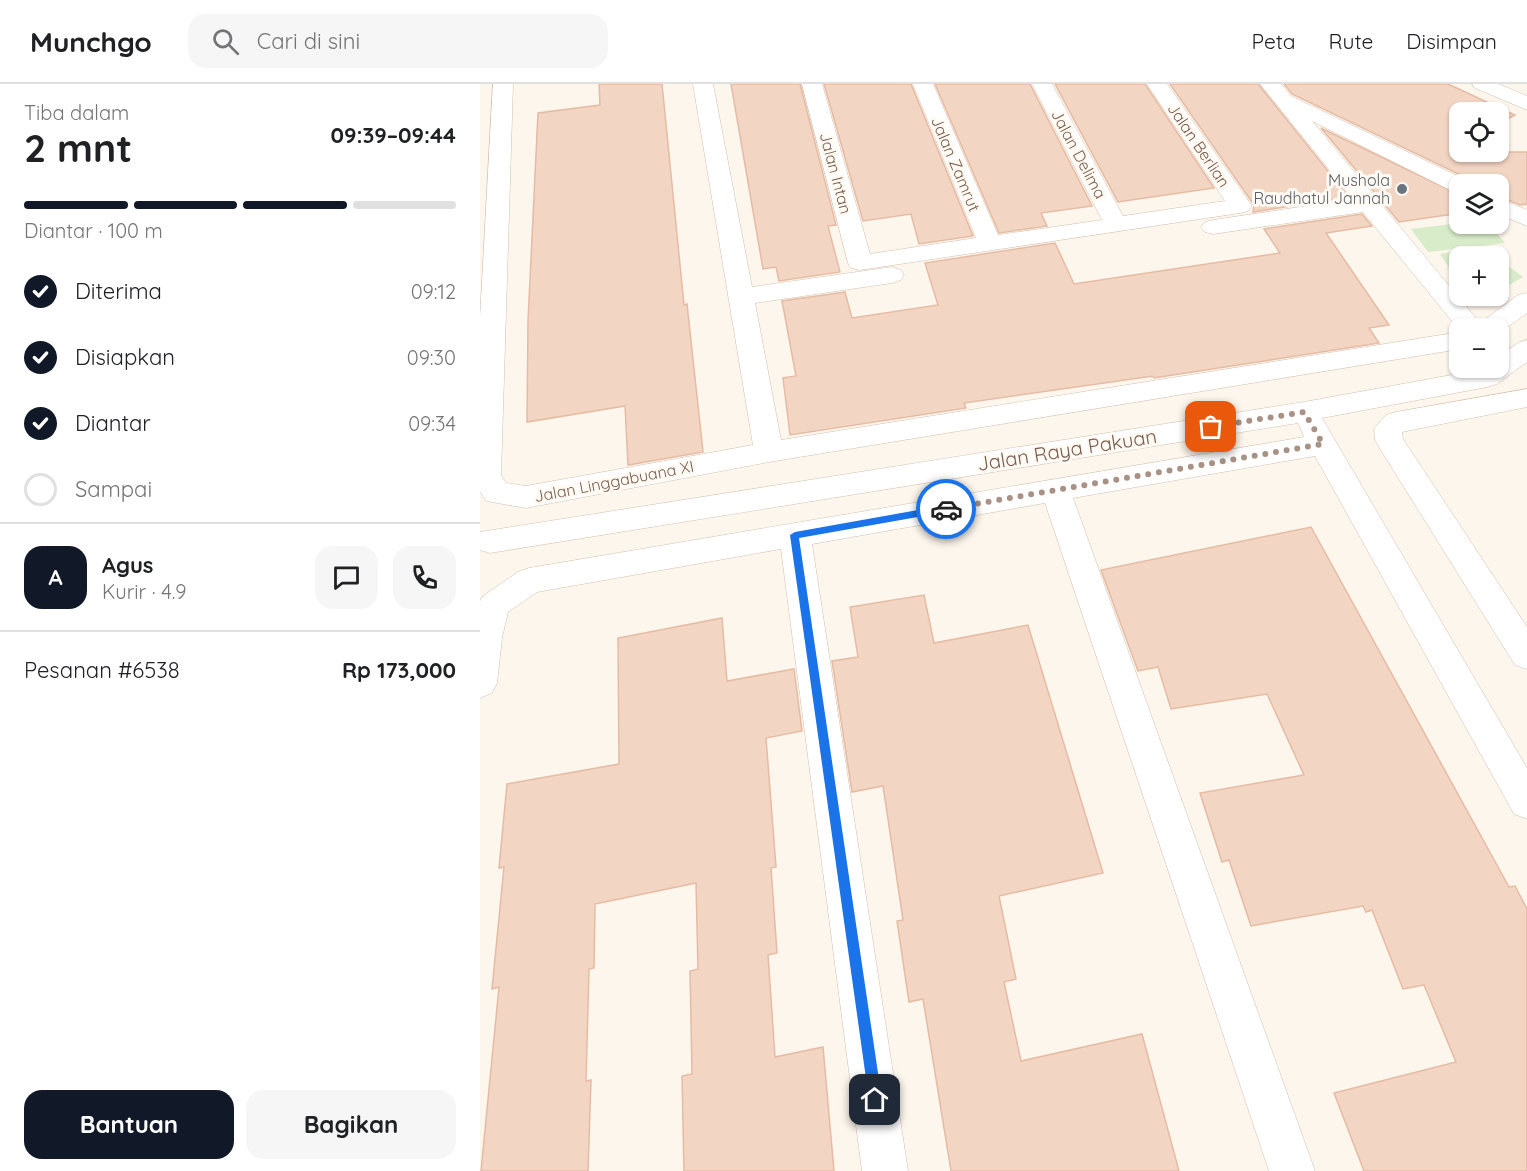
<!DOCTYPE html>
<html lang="id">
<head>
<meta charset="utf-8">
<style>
  body { margin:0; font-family:Quicksand,sans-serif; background:#f6f6f6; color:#202124; height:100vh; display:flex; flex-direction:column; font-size:22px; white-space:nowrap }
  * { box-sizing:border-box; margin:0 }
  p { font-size:20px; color:#757577 }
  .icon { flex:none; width:33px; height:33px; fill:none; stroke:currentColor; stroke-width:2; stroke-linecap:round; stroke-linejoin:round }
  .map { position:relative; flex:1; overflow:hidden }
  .drawer { display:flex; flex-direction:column; background:#fff; width:480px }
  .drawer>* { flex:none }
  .tools { position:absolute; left:969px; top:18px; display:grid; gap:12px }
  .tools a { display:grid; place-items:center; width:60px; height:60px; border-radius:12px; background:#fff; box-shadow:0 2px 4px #0004; font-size:30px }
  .pin { position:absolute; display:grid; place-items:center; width:51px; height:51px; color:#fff; margin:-26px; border-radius:12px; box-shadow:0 3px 9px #0006 }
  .courier { position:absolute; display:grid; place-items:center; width:60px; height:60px; margin:-30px; border:4px solid #1a73e8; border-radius:50%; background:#fff; color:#222; box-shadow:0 2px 8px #0007 }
  .head em { font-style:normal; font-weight:700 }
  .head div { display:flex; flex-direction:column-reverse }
  .head { display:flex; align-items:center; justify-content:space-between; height:102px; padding:0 24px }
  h1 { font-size:39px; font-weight:700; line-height:45px }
  .bar { display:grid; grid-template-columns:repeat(4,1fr); gap:9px 6px; align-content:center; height:72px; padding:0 24px }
  .bar i { height:8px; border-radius:4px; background:#e0e0e0 }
  .bar .selected { background:#111827 }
  .bar p { grid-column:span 4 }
  .line { display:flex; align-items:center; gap:15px; padding:0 24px; border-top:2px solid #e0e0e0 }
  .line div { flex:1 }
  .round { display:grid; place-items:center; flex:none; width:63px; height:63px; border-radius:18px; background:#f6f6f6 }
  ol { padding:0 24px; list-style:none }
  li { display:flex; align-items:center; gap:18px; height:66px }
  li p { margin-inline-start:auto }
  li .icon { padding:6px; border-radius:50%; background:#111827; color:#fff; stroke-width:4 }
  li:last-child { color:#757577 }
  li i { width:33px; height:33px; border:3px solid #e0e0e0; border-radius:50% }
  .button { display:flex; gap:12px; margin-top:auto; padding:12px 24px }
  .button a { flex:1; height:69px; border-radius:18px; background:#111827; color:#fff; font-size:24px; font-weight:700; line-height:69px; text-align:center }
  .button a+a { background:#f6f6f6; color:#202124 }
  header { display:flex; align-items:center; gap:36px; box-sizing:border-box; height:84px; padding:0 30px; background:#fff; border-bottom:2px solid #e0e0e0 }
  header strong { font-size:28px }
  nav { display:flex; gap:33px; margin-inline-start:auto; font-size:21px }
  .search { width:420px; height:54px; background:#f6f6f6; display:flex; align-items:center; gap:15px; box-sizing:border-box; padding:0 21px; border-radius:18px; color:#757577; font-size:22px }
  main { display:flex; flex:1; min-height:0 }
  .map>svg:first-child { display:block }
  .green { fill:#d8ecc9 }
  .building { fill:#f3d5c3; stroke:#e6bba3; stroke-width:1.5 }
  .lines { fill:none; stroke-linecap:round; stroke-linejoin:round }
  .street-casing { stroke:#d1beb0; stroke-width:1 }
  .street { fill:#fff; fill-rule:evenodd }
  .route { fill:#1a73e8 }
  .done { stroke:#a89285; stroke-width:6; stroke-dasharray:0 10.8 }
  .worship-dot { fill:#6b7280; stroke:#fffaf3; stroke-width:2 }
  .labels { text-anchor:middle; stroke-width:6; stroke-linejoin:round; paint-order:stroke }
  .far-street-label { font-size:16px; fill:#7a5c4d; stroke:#fffaf3 }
  .far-worship-label { font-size:16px; fill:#5b616d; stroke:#fffaf3; text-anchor:end }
  .street-label { font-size:20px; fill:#7a5c4d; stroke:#fffaf3 }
</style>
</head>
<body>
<header>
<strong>Munchgo</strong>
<div class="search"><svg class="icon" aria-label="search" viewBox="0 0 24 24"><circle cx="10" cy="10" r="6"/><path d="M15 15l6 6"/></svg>Cari di sini</div>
<nav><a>Peta</a><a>Rute</a><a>Disimpan</a></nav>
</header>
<main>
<section class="drawer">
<div class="head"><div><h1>2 mnt</h1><p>Tiba dalam</p></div><em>09:39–09:44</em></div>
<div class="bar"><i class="selected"></i><i class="selected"></i><i class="selected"></i><i></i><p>Diantar · 100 m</p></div>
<ol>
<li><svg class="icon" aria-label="check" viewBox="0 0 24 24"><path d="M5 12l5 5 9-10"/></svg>Diterima<p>09:12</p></li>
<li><svg class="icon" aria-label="check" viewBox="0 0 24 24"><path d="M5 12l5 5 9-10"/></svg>Disiapkan<p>09:30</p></li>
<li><svg class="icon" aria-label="check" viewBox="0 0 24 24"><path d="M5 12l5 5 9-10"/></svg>Diantar<p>09:34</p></li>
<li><i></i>Sampai</li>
</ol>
<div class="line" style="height:108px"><b class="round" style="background:#111827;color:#fff">A</b><div><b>Agus</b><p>Kurir · 4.9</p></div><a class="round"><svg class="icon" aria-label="chat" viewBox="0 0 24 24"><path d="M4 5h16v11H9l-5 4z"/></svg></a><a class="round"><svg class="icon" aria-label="phone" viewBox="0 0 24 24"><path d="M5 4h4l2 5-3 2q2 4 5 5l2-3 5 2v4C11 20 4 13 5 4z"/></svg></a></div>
<div class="line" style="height:78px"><div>Pesanan #6538</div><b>Rp 173,000</b></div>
<div class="button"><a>Bantuan</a><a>Bagikan</a></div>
</section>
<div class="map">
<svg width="1047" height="1087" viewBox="0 0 1047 1087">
  <rect width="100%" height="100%" fill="#fdf6ec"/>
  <g class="green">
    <polygon points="979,139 1009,140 1025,159 1001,162 1015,172 980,172 979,199 960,170 994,163 948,168 931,145"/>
    <polygon points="1019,175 1043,193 1019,207"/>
  </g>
  <g class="building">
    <polygon points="119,0 182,0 204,221 207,220 223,368 148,381 145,322 47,338 48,237 58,29 120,21"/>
    <polygon points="251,0 320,0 356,141 348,142 360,188 299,197 296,183 283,185"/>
    <polygon points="344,0 431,0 493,152 439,160 431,130 383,137"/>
    <polygon points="455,0 550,0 612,122 561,129 567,142 519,149"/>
    <polygon points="575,0 665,0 734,104 638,118"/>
    <polygon points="690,0 778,0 869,113 773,128 774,121"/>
    <polygon points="804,0 968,0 1035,31 1018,40 1018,28 980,28 980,63 971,68 1047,68 1047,120 1040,121 1018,112 1018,100 992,100 989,95 812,10"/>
    <polygon points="841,44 980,111 980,129 919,138"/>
    <polygon points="882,130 892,142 846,149 909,241 889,244 899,259 674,294 673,292 484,319 486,324 310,351 303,294 316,292 302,217 365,208 372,234 458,221 445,179 575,159 594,200 800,169 784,145"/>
    <polygon points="831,443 1029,803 1035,802 1047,825 1047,1087 884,1087 854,1009 976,978 944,901 923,905 892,826 886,828 883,822 771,842 749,776 742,778 720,709 824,691 787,610 691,625 678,583 658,587 621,486"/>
    <polygon points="444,511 454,559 548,541 623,789 519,812 536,895 524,898 541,977 662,950 699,1087 471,1087 443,915 429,918 417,837 423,836 403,702 372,708 352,577 378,573 370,523"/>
    <polygon points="242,534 247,597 314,585 322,647 286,654 296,783 291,784 297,869 288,871 295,973 343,963 354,1087 204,1087 202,992 212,990 210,887 218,885 216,799 115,820 114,884 109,885 106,997 111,996 108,1087 1,1087 19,903 12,905 24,783 19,784 27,700 139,680 138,554"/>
  </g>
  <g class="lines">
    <g class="street-casing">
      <g id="street">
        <polygon points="13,0 33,0 21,391 26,399 46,402 273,361 213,0 233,0 272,203 412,183 421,186 424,191 421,196 412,199 275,219 301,356 980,248 980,265 289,378 46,424 6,417 0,407 0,234"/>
        <polygon points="322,0 342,0 390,170 496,154 433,0 453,0 518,151 622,136 552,0 572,0 643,132 745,117 667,0 687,0 772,122 768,127 760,129 380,186 371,184 368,179"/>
        <polygon points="780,0 801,0 811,12 988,97 990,100 980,100 980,109 972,107 832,37 1000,239 1038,211 1047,209 1047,229 1018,250 1018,244 980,244 980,247 883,128 733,150 725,148 721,143 725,138 733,136 873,115"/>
        <polygon points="992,0 1019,0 1047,12 1047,26 995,4"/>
        <polygon points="1018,114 1047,126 1047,142 1018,130"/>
        <polygon points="1047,256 1047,278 1017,300 1007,303 842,334 1047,684 1047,735 1034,730 835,372 593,414 835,1087 789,1087 565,419 332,460 428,1087 382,1087 301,465 57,508 28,528 22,554 17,599 12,609 0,614 0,517 3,512 38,488 49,484 824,353 818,339 10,469 0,466 0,448 824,318 999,286 1003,284 1018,284 1018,273 1038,259"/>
        <polygon points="1047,305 1047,323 922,348 923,355 1047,543 1047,585 1035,581 899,363 895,356 894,345 906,331 916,328"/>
      </g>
    </g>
    <use href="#street" class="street"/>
  </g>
  <polygon class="route" points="466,421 471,425 466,428 319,454 402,1016 400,1021 395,1023 390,1021 389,1016 310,451 315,448"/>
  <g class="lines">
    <polyline class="done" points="466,425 843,360 824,328 731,343"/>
  </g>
  <circle class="worship-dot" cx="922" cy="105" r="6"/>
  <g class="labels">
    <g class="far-street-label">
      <text transform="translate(719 61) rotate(56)" y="6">Jalan Berlian</text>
      <text transform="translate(599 70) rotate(62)" y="6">Jalan Delima</text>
      <text transform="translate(476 80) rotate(67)" y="6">Jalan Zamrut</text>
      <text transform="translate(356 89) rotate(75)" y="6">Jalan Intan</text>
      <text transform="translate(134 397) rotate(-11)" y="6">Jalan Linggabuana XI</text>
    </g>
    <g class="far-worship-label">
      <text x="910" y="102">Mushola<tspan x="910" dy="18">Raudhatul Jannah</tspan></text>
    </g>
    <g class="street-label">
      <text transform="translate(587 366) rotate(-9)" y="7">Jalan Raya Pakuan</text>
    </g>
  </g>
</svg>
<div class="tools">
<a><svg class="icon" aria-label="locate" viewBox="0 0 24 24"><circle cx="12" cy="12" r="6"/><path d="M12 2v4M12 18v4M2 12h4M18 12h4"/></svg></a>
<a><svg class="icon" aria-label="layers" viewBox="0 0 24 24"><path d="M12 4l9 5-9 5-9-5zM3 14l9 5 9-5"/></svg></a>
<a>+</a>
<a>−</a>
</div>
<div class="pin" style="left:731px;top:343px;background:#ea580c"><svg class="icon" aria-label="bag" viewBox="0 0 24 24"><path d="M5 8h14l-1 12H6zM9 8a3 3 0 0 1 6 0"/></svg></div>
<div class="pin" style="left:395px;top:1016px;background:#1f2937"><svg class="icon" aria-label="home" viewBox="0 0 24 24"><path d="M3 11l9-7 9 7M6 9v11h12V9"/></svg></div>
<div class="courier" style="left:466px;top:425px"><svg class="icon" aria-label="car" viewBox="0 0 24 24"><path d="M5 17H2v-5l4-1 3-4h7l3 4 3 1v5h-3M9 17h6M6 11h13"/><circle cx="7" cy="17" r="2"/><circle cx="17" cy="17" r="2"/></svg></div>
</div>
</main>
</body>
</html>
